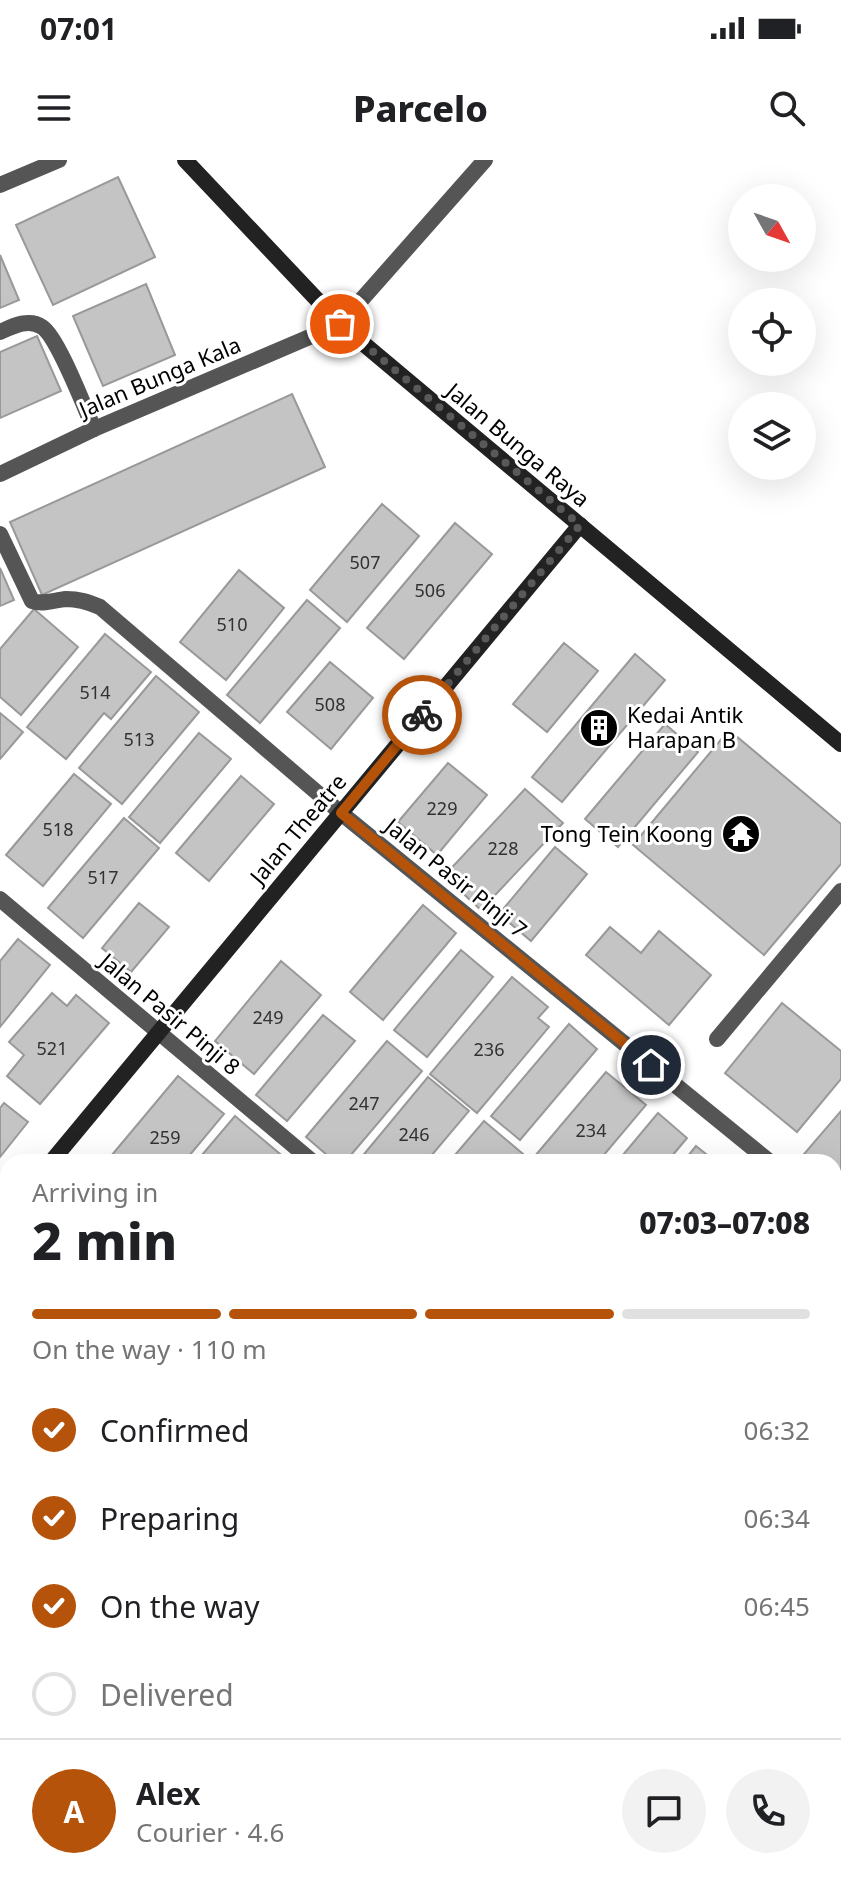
<!DOCTYPE html>
<html lang="en">
<head>
<meta charset="utf-8">
<style>
  body { margin:0; font-family:"Noto Sans",sans-serif; background:#f2f2f2; color:#202124; height:100vh; display:flex; flex-direction:column; font-size:30px; white-space:nowrap }
  * { box-sizing:border-box; margin:0 }
  p { font-size:26px; color:#757577 }
  .icon { flex:none; width:44px; height:44px; fill:none; stroke:currentColor; stroke-width:2; stroke-linecap:round; stroke-linejoin:round }
  .map { position:relative; flex:1; overflow:hidden }
  .side { position:absolute; left:0px; top:994px; width:842px; height:746px; display:flex; flex-direction:column; background:#fff; border-radius:24px 24px 0 0; box-shadow:0 8px 32px #0002 }
  .side>* { flex:none }
  .needle { width:52px; rotate:130deg }
  .fabs { position:absolute; left:728px; top:24px; display:grid; gap:16px }
  .fabs a { display:grid; place-items:center; width:88px; height:88px; border-radius:50%; background:#fff; box-shadow:0 8px 32px #0002; font-size:40px }
  .pin { position:absolute; display:grid; place-items:center; width:68px; height:68px; color:#fff; margin:-34px; border:4px solid #fff; border-radius:50%; box-shadow:0 2px 8px #0007 }
  .courier { position:absolute; display:grid; place-items:center; width:80px; height:80px; margin:-40px; border:6px solid #b45309; border-radius:50%; background:#fff; color:#222; box-shadow:0 2px 10px #0007 }
  .summary em { font-style:normal; font-weight:800 }
  .summary div { display:flex; flex-direction:column-reverse }
  .summary { display:flex; align-items:center; justify-content:space-between; height:136px; padding:0 32px }
  h1 { font-size:52px; font-weight:800; line-height:60px }
  .bar { display:grid; grid-template-columns:repeat(4,1fr); gap:12px 8px; align-content:center; height:96px; padding:0 32px }
  .bar i { height:10px; border-radius:6px; background:#e0e0e0 }
  .bar .selected { background:#b45309 }
  .bar p { grid-column:span 4 }
  .line { display:flex; align-items:center; gap:20px; padding:0 32px; border-top:2px solid #e0e0e0 }
  .line div { flex:1 }
  .round { display:grid; place-items:center; flex:none; width:84px; height:84px; border-radius:42px; background:#f2f2f2 }
  ol { padding:0 32px; list-style:none }
  li { display:flex; align-items:center; gap:24px; height:88px }
  li p { margin-inline-start:auto }
  li .icon { padding:8px; border-radius:50%; background:#b45309; color:#fff; stroke-width:4 }
  li:last-child { color:#757577 }
  li i { width:44px; height:44px; border:4px solid #e0e0e0; border-radius:50% }
  .status { display:flex; justify-content:space-between; align-items:center; height:56px; padding:0 40px; background:#fff; direction:ltr }
  .status svg { height:22px; fill:currentColor }
  header { display:flex; justify-content:space-between; align-items:center; height:104px; padding:0 32px; background:#fff; font-size:36px; font-weight:800 }
  .map>svg:first-child { display:block }
  .building { fill:#c4c4c4; stroke:#999; stroke-width:2 }
  .lines { fill:none; stroke-linecap:round; stroke-linejoin:round }
  .lane { stroke:#555; stroke-width:16 }
  .street { stroke:#555; stroke-width:16 }
  .secondary { stroke:#222; stroke-width:16 }
  .done { stroke:#595959; stroke-width:8; stroke-dasharray:0 14.4 }
  .route { stroke:#b45309; stroke-width:10 }
  .labels { text-anchor:middle; stroke-width:6; stroke-linejoin:round; paint-order:stroke }
  .number-label { font-size:18px; fill:#313131 }
  .street-label { font-size:22px; fill:#000; stroke:#fff }
  .poi-label { font-size:22px; fill:#000; stroke:#fff; text-anchor:start }
</style>
</head>
<body>
<div class="status"><b>07:01</b><svg viewBox="0 0 49 12"><path d="M0 12V9h3v3zM5 12V6h3v6zM10 12V3h3v9zM15 12V0h3v12zM26 1h20v11H26zM47 4h2v5h-2z"/></svg></div>
<header><svg class="icon" aria-label="menu" viewBox="0 0 24 24"><path d="M4 6h16M4 12h16M4 18h16"/></svg>Parcelo<svg class="icon" aria-label="search" viewBox="0 0 24 24"><circle cx="10" cy="10" r="6"/><path d="M15 15l6 6"/></svg></header>
<div class="map">
<svg width="841" height="1739" viewBox="0 0 841 1739">
  <rect width="100%" height="100%" fill="#fff"/>
  <g class="building">
    <polygon points="118,17 155,97 53,145 16,65"/>
    <polygon points="0,95 19,140 0,148"/>
    <polygon points="146,124 175,195 103,226 73,156"/>
    <polygon points="37,176 61,231 0,258 0,192"/>
    <polygon points="292,234 325,307 42,435 10,362"/>
    <polygon points="382,344 419,376 347,462 310,430"/>
    <polygon points="455,363 492,394 404,499 367,468"/>
    <polygon points="0,408 14,440 0,446"/>
    <polygon points="239,410 284,448 226,520 180,482"/>
    <polygon points="307,440 340,468 260,563 227,535"/>
    <polygon points="34,449 78,487 21,555 0,537 0,489"/>
    <polygon points="105,474 151,512 111,559 104,553 66,599 27,567"/>
    <polygon points="564,483 598,511 547,572 513,544"/>
    <polygon points="635,494 665,520 562,642 532,617"/>
    <polygon points="330,502 373,538 331,589 287,552"/>
    <polygon points="156,516 199,552 122,644 79,608"/>
    <polygon points="0,553 23,572 0,599"/>
    <polygon points="665,564 698,592 618,687 585,659"/>
    <polygon points="729,570 841,664 841,704 764,795 633,685"/>
    <polygon points="199,573 231,599 160,683 129,657"/>
    <polygon points="448,603 487,635 437,695 398,662"/>
    <polygon points="74,614 111,644 43,726 6,695"/>
    <polygon points="241,616 274,644 209,721 176,693"/>
    <polygon points="525,629 563,663 481,750 444,716"/>
    <polygon points="124,658 159,688 83,778 48,748"/>
    <polygon points="555,687 587,714 531,781 499,754"/>
    <polygon points="139,743 169,767 131,812 102,788"/>
    <polygon points="423,745 456,773 383,860 350,832"/>
    <polygon points="610,767 641,793 659,771 711,815 669,865 586,795"/>
    <polygon points="18,779 50,805 0,867 0,801"/>
    <polygon points="461,790 493,817 427,897 394,870"/>
    <polygon points="281,801 321,835 254,914 215,881"/>
    <polygon points="512,817 548,847 538,858 549,867 477,953 430,914"/>
    <polygon points="52,833 67,846 76,835 109,863 40,944 7,916 24,895 9,882"/>
    <polygon points="782,843 841,891 841,919 797,972 725,913"/>
    <polygon points="323,855 355,881 287,961 256,935"/>
    <polygon points="569,864 597,889 520,980 491,956"/>
    <polygon points="387,881 422,911 345,1002 335,1002 306,977"/>
    <polygon points="606,912 646,945 598,1002 542,1002 535,996"/>
    <polygon points="178,916 224,954 184,1002 106,1002"/>
    <polygon points="428,917 469,951 426,1002 363,1002 360,999"/>
    <polygon points="4,943 28,962 0,997 0,948"/>
    <polygon points="841,951 841,1037 834,1032 834,1002 798,1001"/>
    <polygon points="658,953 687,978 667,1002 617,1002"/>
    <polygon points="235,956 280,994 274,1002 196,1002"/>
    <polygon points="484,961 523,994 517,1002 449,1002"/>
    <polygon points="696,986 716,1002 683,1002"/>
    <polygon points="834,1165 841,1171 841,1203 834,1197"/>
    <polygon points="834,1197 841,1203 841,1242 834,1237"/>
    <polygon points="8,1237 8,1287 0,1297 0,1246"/>
    <polygon points="8,1287 8,1334 0,1343 0,1297"/>
    <polygon points="8,1334 8,1365 0,1358 0,1343"/>
    <polygon points="0,1377 8,1384 8,1410 0,1420"/>
    <polygon points="8,1433 8,1511 0,1520 0,1443"/>
    <polygon points="834,1459 841,1465 841,1504 834,1498"/>
    <polygon points="834,1498 841,1504 841,1543 834,1537"/>
    <polygon points="834,1651 841,1657 841,1676 834,1684"/>
    <polygon points="841,1676 841,1719 834,1727 834,1684"/>
    <polygon points="841,1719 841,1739 824,1739 830,1732 834,1732 834,1727"/>
    <polygon points="253,1732 302,1732 296,1739 251,1739 249,1737"/>
    <polygon points="325,1732 359,1732 367,1739 327,1739 322,1735"/>
    <polygon points="359,1732 420,1732 429,1739 367,1739"/>
    <polygon points="444,1732 480,1732 474,1739 453,1739"/>
    <polygon points="612,1732 638,1732 646,1739 606,1739"/>
    <polygon points="763,1732 794,1732 788,1739 771,1739"/>
    <polygon points="794,1732 830,1732 824,1739 788,1739"/>
  </g>
  <g class="lines">
    <path class="lane" d="M0,172C13,166 29,158 42,167C58,177 85,249 94,269"/>
    <g class="street">
      <polyline points="0,25 59,0"/>
      <polyline points="0,314 94,269 340,164 485,0"/>
      <path d="M0,374L32,441C43,445 54,440 66,439C79,439 88,442 100,447L341,653L770,1002"/>
      <polyline points="0,739 313,1002"/>
      <polyline points="717,879 841,731"/>
      <polyline points="834,1054 841,1060"/>
      <polyline points="834,1369 841,1360"/>
      <polyline points="834,1438 841,1444"/>
      <polyline points="0,1551 8,1558"/>
      <polyline points="211,1732 219,1739"/>
      <polyline points="524,1739 530,1732"/>
    </g>
    <g class="secondary">
      <polyline points="185,0 340,164 841,584"/>
      <polyline points="51,1002 580,365"/>
      <polyline points="0,1063 8,1053"/>
      <polyline points="0,1149 8,1156"/>
      <polyline points="693,1732 702,1739"/>
    </g>
  </g>
  <g class="lines">
    <polyline class="done" points="340,164 580,365 422,555"/>
    <polyline class="route" points="422,555 341,653 651,905"/>
  </g>
  <defs>
    <g id="building-disc" transform="scale(2)"><circle r="9.5" fill="#000" stroke="#fff"/><path d="M-4-6H4V6H1V3H-1V6H-4ZM-2.5-4.3h1.7v1.8h-1.7ZM.8-4.3h1.7v1.8H.8ZM-2.5-1h1.7V.8h-1.7ZM.8-1h1.7V.8H.8Z" fill="#fff"/></g>
    <g id="temple-disc" transform="scale(2)"><circle r="9.5" fill="#000" stroke="#fff"/><path d="M0-6L5-2H3V0L6.5 2.5H4V6H1.5V3h-3V6H-4V2.5H-6.5L-3 0V-2H-5Z" fill="#fff"/></g>
  </defs>
  <g fill-rule="evenodd">
    <use href="#building-disc" x="599" y="568"/>
    <use href="#temple-disc" x="741" y="674"/>
  </g>
  <g class="labels">
    <g class="number-label">
      <text x="365" y="409">507</text>
      <text x="430" y="437">506</text>
      <text x="232" y="471">510</text>
      <text x="95" y="539">514</text>
      <text x="330" y="551">508</text>
      <text x="139" y="586">513</text>
      <text x="442" y="655">229</text>
      <text x="58" y="676">518</text>
      <text x="503" y="695">228</text>
      <text x="103" y="724">517</text>
      <text x="268" y="864">249</text>
      <text x="52" y="895">521</text>
      <text x="489" y="896">236</text>
      <text x="364" y="950">247</text>
      <text x="591" y="977">234</text>
      <text x="414" y="981">246</text>
      <text x="165" y="984">259</text>
    </g>
    <g class="street-label">
      <text transform="translate(160 217) rotate(-23)" y="8">Jalan Bunga Kala</text>
      <text transform="translate(518 285) rotate(40)" y="8">Jalan Bunga Raya</text>
      <text transform="translate(298 669) rotate(-50)" y="8">Jalan Theatre</text>
      <text transform="translate(456 718) rotate(39)" y="8">Jalan Pasir Pinji 7</text>
      <text transform="translate(170 854) rotate(40)" y="8">Jalan Pasir Pinji 8</text>
    </g>
    <g class="poi-label">
      <text x="627" y="563">Kedai Antik<tspan x="627" dy="25">Harapan B</tspan></text>
      <text x="713" y="682" text-anchor="end">Tong Tein Koong</text>
    </g>
  </g>
</svg>
<div class="fabs">
<a><svg class="needle" viewBox="-14 -14 28 28"><path d="M0-13l5 13h-10z" fill="#e53935"/><path d="M0 13l5-13h-10z" fill="#757577"/></svg></a>
<a><svg class="icon" aria-label="locate" viewBox="0 0 24 24"><circle cx="12" cy="12" r="6"/><path d="M12 2v4M12 18v4M2 12h4M18 12h4"/></svg></a>
<a><svg class="icon" aria-label="layers" viewBox="0 0 24 24"><path d="M12 4l9 5-9 5-9-5zM3 14l9 5 9-5"/></svg></a>
</div>
<div class="pin" style="left:340px;top:164px;background:#ea580c"><svg class="icon" aria-label="bag" viewBox="0 0 24 24"><path d="M5 8h14l-1 12H6zM9 8a3 3 0 0 1 6 0"/></svg></div>
<div class="pin" style="left:651px;top:905px;background:#1f2937"><svg class="icon" aria-label="home" viewBox="0 0 24 24"><path d="M3 11l9-7 9 7M6 9v11h12V9"/></svg></div>
<div class="courier" style="left:422px;top:555px"><svg class="icon" aria-label="bike" viewBox="0 0 24 24"><circle cx="6" cy="16" r="4"/><circle cx="18" cy="16" r="4"/><path d="M6 16l4-8h5l3 8M10 8l3 8H6M13 5h3"/></svg></div>
<section class="side">
<div class="summary"><div><h1>2 min</h1><p>Arriving in</p></div><em>07:03–07:08</em></div>
<div class="bar"><i class="selected"></i><i class="selected"></i><i class="selected"></i><i></i><p>On the way · 110 m</p></div>
<ol>
<li><svg class="icon" aria-label="check" viewBox="0 0 24 24"><path d="M5 12l5 5 9-10"/></svg>Confirmed<p>06:32</p></li>
<li><svg class="icon" aria-label="check" viewBox="0 0 24 24"><path d="M5 12l5 5 9-10"/></svg>Preparing<p>06:34</p></li>
<li><svg class="icon" aria-label="check" viewBox="0 0 24 24"><path d="M5 12l5 5 9-10"/></svg>On the way<p>06:45</p></li>
<li><i></i>Delivered</li>
</ol>
<div class="line" style="height:144px"><b class="round" style="background:#b45309;color:#fff">A</b><div><b>Alex</b><p>Courier · 4.6</p></div><a class="round"><svg class="icon" aria-label="chat" viewBox="0 0 24 24"><path d="M4 5h16v11H9l-5 4z"/></svg></a><a class="round"><svg class="icon" aria-label="phone" viewBox="0 0 24 24"><path d="M5 4h4l2 5-3 2q2 4 5 5l2-3 5 2v4C11 20 4 13 5 4z"/></svg></a></div>
</section>
</div>
</body>
</html>
